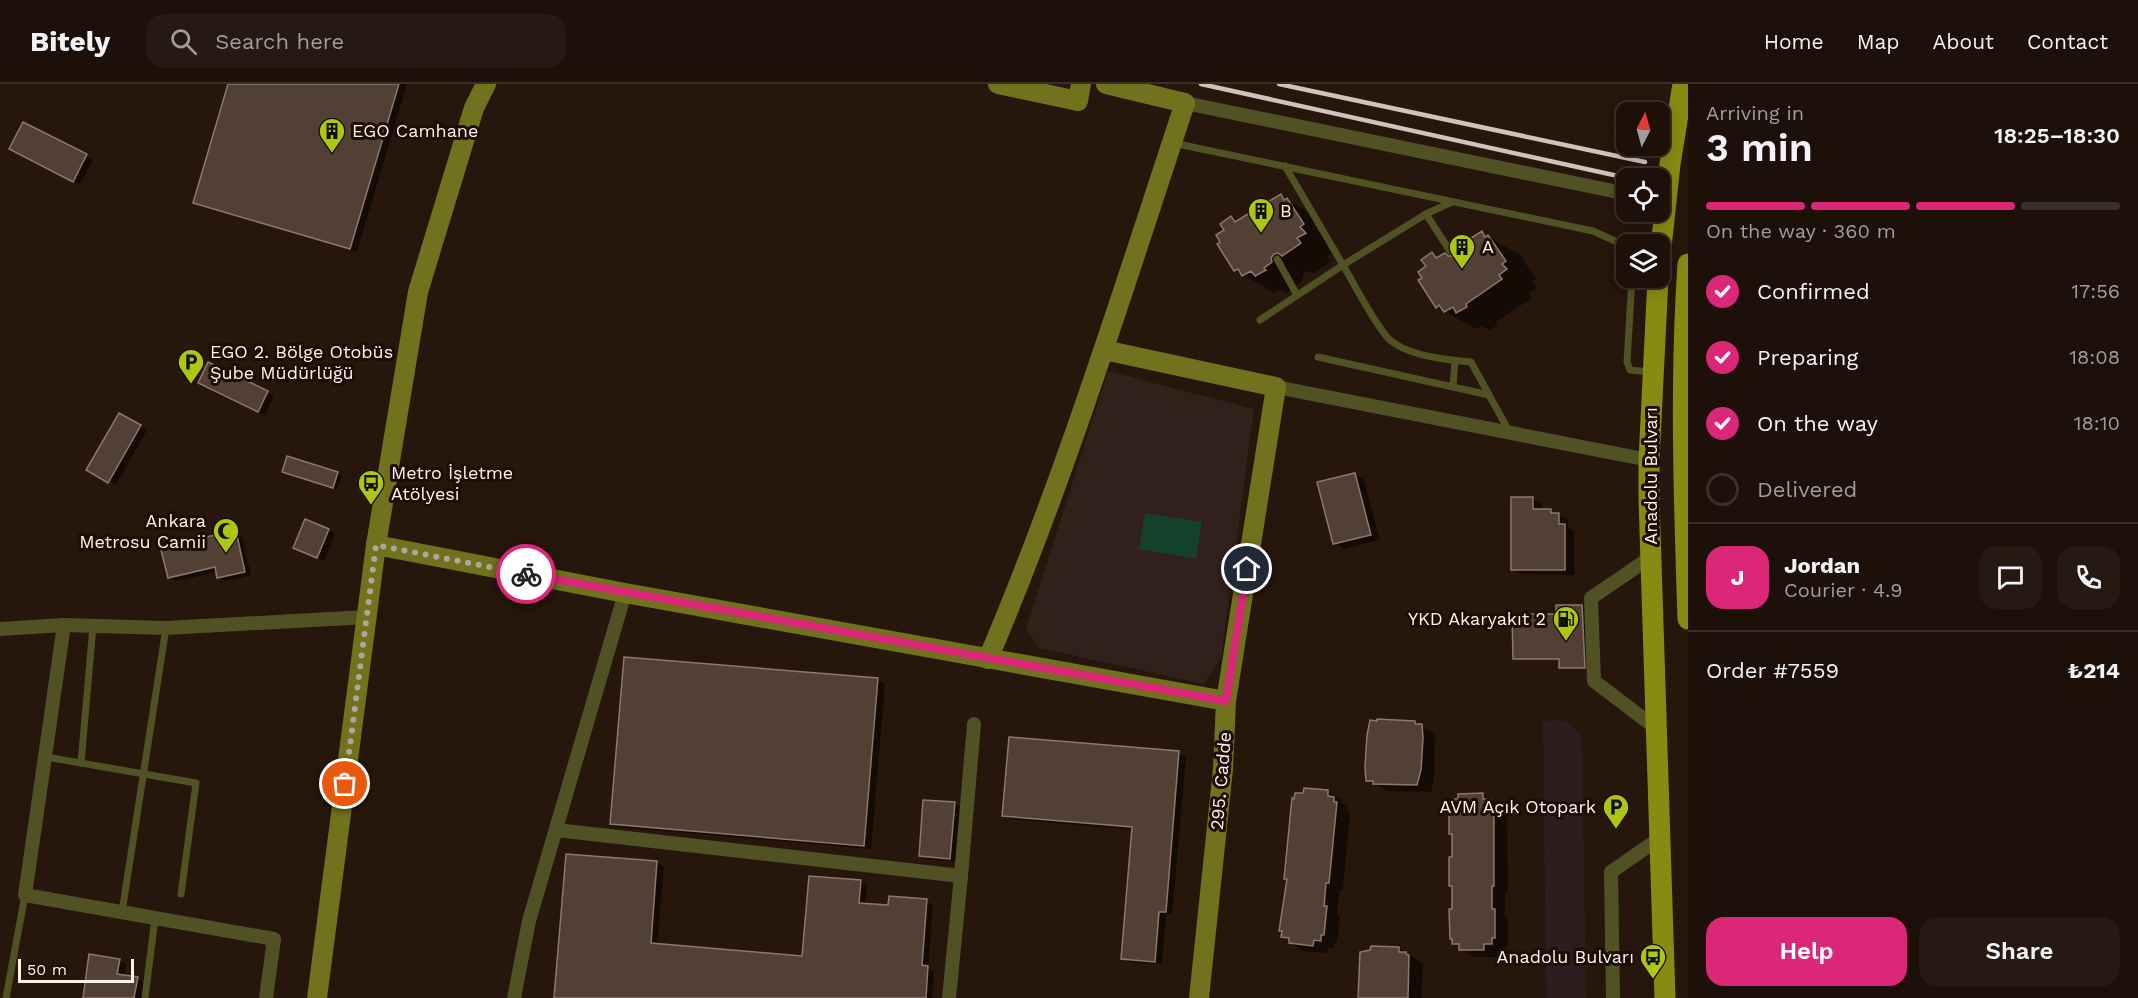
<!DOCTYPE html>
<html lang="en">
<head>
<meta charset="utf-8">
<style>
  body { margin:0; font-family:"Work Sans",sans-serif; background:#251912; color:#f1f3f6; height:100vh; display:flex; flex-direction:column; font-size:22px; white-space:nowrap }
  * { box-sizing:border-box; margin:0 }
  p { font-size:20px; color:#a09d9c }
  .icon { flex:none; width:33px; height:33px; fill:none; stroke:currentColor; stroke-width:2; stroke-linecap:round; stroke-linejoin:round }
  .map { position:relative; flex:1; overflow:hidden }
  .sheet { display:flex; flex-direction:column; background:#1c1009; width:450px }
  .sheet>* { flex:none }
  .needle { width:39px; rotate:6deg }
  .controls { position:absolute; left:1616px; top:18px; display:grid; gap:12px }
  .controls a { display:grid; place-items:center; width:54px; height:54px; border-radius:12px; background:#1c1009; box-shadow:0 3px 15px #0003,0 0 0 2px #3a302a; font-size:30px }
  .scale { position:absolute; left:18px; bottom:15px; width:116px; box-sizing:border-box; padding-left:6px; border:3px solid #fdf2eb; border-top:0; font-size:16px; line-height:21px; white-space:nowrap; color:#fdf2eb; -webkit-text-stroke:4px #1c0d05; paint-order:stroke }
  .pin { position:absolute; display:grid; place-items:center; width:51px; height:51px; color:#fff; margin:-26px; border:3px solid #fff; border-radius:50%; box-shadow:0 2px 6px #0007 }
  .courier { position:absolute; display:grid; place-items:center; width:60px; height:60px; margin:-30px; border:4px solid #db2777; border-radius:50%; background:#fff; color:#222; box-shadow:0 2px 8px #0007 }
  .overview em { font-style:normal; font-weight:600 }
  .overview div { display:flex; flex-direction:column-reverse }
  .overview { display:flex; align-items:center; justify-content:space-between; height:102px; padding:0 18px }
  h1 { font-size:39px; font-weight:600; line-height:45px }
  .bar { display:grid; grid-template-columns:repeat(4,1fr); gap:9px 6px; align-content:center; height:72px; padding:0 18px }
  .bar i { height:8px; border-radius:4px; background:#3a302a }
  .bar .on { background:#db2777 }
  .bar p { grid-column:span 4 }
  .line { display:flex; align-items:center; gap:15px; padding:0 18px; border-top:2px solid #3a302a }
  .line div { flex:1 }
  .round { display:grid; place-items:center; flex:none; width:63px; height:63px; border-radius:18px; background:#251912 }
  ol { padding:0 18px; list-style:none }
  li { display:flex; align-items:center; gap:18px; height:66px }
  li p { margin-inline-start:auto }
  li .icon { padding:6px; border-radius:50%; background:#db2777; color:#fff; stroke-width:4 }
  li:last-child { color:#a09d9c }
  li i { width:33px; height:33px; border:3px solid #3a302a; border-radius:50% }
  .cta { display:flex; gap:12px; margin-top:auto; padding:12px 18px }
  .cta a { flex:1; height:69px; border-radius:18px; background:#db2777; color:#fff; font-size:24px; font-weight:600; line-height:69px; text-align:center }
  .cta a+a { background:#251912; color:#f1f3f6 }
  header { display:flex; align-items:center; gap:36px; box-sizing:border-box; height:84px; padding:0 30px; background:#1c1009; border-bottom:2px solid #3a302a }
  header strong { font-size:28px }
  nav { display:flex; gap:33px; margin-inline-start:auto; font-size:21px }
  .search { width:420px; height:54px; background:#251912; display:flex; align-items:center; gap:15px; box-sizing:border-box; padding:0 21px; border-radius:18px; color:#a09d9c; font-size:22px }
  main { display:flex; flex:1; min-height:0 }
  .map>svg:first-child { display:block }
  .commercial { fill:#2e1c1f }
  .education { fill:#32211a }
  .green { fill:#14412c }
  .shadow { fill:#0007 }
  .building { fill:#524035; stroke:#8c786c; stroke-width:1.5 }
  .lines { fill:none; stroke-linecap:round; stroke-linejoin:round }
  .lane { stroke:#515223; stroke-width:7 }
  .street { stroke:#515223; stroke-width:14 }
  .secondary { stroke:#70721e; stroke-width:20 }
  .primary { stroke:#888a12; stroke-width:21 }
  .rail { stroke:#cfc3bb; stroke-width:4.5 }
  .done { stroke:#b2a59d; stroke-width:6; stroke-dasharray:0 10.8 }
  .route { stroke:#db2777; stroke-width:8 }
  .labels { text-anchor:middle; stroke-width:6; stroke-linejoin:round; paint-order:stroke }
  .poi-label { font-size:18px; fill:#fdf2eb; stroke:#1c0d05; text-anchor:start }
  .street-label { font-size:18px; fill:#fdf2eb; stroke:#1c0d05 }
</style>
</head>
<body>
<header>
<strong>Bitely</strong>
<div class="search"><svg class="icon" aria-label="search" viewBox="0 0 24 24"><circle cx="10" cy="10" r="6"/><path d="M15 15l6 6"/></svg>Search here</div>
<nav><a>Home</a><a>Map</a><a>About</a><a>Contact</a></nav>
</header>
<main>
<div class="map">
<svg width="1688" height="914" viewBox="0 0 1688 914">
  <rect width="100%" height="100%" fill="#26160c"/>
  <polygon class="commercial" points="1560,636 1570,639 1582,654 1586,914 1546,914 1543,637"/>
  <polygon class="education" points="1108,287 1254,325 1221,574 1204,600 1039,564 1026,545"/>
  <polygon class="green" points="1145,429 1202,438 1196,475 1139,465"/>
  <g class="shadow">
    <polygon points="230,0 407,0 357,168 201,122 194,118"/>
    <polygon points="24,40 93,76 80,100 17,68"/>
    <polygon points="1281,112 1318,134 1335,159 1331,162 1336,167 1327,173 1331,177 1314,189 1310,187 1305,188 1302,193 1303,196 1295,202 1296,204 1287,209 1280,205 1274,209 1235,186 1226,146 1231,133 1238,138"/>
    <polygon points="1482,149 1520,171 1536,195 1532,198 1537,204 1529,209 1532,214 1496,238 1498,241 1489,246 1482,242 1476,245 1437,223 1424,195 1433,170 1440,174 1453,173"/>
    <polygon points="209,280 274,312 265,331 206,303"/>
    <polygon points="119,331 147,346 116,401 88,386"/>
    <polygon points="338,389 342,392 337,405 288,390"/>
    <polygon points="1355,390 1364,396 1380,456 1344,465 1335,459"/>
    <polygon points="1533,415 1542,420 1542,427 1551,427 1568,436 1568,443 1574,447 1574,491 1521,490 1512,485"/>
    <polygon points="328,446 335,450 324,477 295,464"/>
    <polygon points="236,449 242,453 251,491 225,497 218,493 217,488 176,497 169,493"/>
    <polygon points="1582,522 1583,523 1586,584 1562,584 1561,575 1514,574 1557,531"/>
    <polygon points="625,575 878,596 885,600 871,765 618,743 612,740"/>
    <polygon points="1414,638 1435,650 1434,695 1431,708 1388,707 1368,696"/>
    <polygon points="1179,669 1186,673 1172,831 1166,830 1162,880 1130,878 1123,874 1134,746 1011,735 1004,732"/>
    <polygon points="1328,708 1342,716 1341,718 1348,722 1347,726 1350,728 1343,806 1340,806 1337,830 1340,832 1337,858 1335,858 1334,864 1328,863 1327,869 1304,867 1290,859 1290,856 1283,852 1283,848 1281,846"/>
    <polygon points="1483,711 1504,724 1504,728 1507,730 1508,809 1505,809 1505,833 1508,835 1508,861 1505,862 1505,867 1497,867 1497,873 1474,873 1454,859 1453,803 1450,801 1453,751 1450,749"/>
    <polygon points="954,719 961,723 957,778 927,775 920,771"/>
    <polygon points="657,779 664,783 657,861 804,873 860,797 867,801 865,821 890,823 926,817 933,821 928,884 934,887 932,914 555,914"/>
    <polygon points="1372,863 1399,864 1423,880 1421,914 1362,914"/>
    <polygon points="119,876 126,880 124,893 137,895 144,899 142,914 84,914"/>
  </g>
  <g class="building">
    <polygon points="228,0 399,0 350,165 193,119"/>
    <polygon points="23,38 87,70 73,98 9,65"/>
    <polygon points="1281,110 1284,116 1287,114 1304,140 1300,143 1306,149 1297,154 1301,159 1282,172 1278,169 1274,170 1271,174 1272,178 1264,184 1266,186 1255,192 1251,187 1242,192 1238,185 1234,187 1217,160 1220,158 1216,151 1224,146 1220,140 1231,132 1235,138"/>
    <polygon points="1482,147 1485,153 1488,151 1506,177 1502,180 1507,185 1499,191 1502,195 1466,220 1467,223 1456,229 1453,223 1444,228 1439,221 1436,224 1418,196 1422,194 1418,188 1426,182 1421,176 1432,168 1436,174 1445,169 1448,172 1453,172 1455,169 1455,164"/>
    <polygon points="208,278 268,307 258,328 198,299"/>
    <polygon points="119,329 141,341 108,399 86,386"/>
    <polygon points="287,372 338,388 333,404 282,388"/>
    <polygon points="1355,389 1371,451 1333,460 1317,398"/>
    <polygon points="1511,413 1533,413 1533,425 1551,425 1551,429 1559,429 1559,440 1565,440 1565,486 1511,486"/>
    <polygon points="305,435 329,445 317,474 293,464"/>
    <polygon points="236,447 245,488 217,494 215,483 168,494 160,462"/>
    <polygon points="1556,521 1582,521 1585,584 1559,584 1559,575 1513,575 1512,530 1556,530"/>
    <polygon points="624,573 878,594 864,762 610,740"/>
    <polygon points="1377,635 1415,637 1415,640 1422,640 1423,654 1421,686 1417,701 1373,700 1373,697 1366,697 1365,683 1367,651 1370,636 1377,637"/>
    <polygon points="1009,653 1179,667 1166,828 1159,828 1155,878 1121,875 1132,743 1002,732"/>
    <polygon points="1304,704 1328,706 1328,712 1334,713 1334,718 1337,718 1329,799 1326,799 1324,822 1327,822 1324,851 1321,851 1321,857 1314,856 1313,862 1289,859 1289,854 1281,853 1282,847 1279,847 1287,795 1284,795 1292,714 1294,715 1295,709 1303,709"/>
    <polygon points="1483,709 1483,715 1491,715 1491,721 1494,721 1494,802 1492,802 1492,825 1495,825 1495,854 1492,854 1492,860 1484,860 1484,866 1459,866 1459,860 1452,860 1452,855 1450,855 1449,825 1452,825 1452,802 1449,802 1449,773 1452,773 1452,750 1449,750 1449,721 1451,721 1451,715 1458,715 1458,710"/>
    <polygon points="923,716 955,718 950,775 919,772"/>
    <polygon points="566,770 657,777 651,859 802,872 809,792 861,796 859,819 888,821 889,812 927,815 922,881 928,882 926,914 554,914"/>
    <polygon points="1371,862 1399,863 1399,868 1406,868 1406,870 1409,871 1408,914 1358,914 1360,868 1370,866"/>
    <polygon points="89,870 120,875 117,890 138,893 134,914 83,914"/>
  </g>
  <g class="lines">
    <g class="lane">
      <polyline points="1173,59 1593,147 1626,162"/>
      <polyline points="1426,130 1452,118"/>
      <path d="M1450,167L1426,130L1343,181C1357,205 1370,232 1387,253C1404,272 1448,276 1471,278L1510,349"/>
      <polyline points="1277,175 1297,211"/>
      <polyline points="1632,194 1627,278 1630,286 1650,288"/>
      <polyline points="1260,236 1343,181 1285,82"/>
      <polyline points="1318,273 1489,311"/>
      <polyline points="1453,303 1455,277"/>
      <polyline points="46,673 196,699 181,810"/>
      <polyline points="81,679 93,542"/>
      <polyline points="122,828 166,544"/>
      <polyline points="6,914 25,811"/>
      <polyline points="145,914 155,834"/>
    </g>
    <g class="street">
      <polyline points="1185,19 1618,108"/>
      <polyline points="1276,303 1649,376"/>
      <polyline points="1651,473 1591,514 1594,597 1657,645"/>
      <polyline points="64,541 25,811 274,855 266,914"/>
      <polyline points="0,545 64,541 166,544 367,533"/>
      <polyline points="556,746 961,792"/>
      <polyline points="514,914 529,837 625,509"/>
      <polyline points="949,914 961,792 974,640"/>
      <polyline points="1613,914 1611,788 1660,754"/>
    </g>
    <g class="secondary">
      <polyline points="998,0 1078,17 1081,0"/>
      <polyline points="1104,266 1276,303 1226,617 1223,685 1199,914"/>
      <polyline points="376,461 625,509 1226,617"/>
      <path d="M988,575C1065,394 1123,206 1185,19L1106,0"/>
      <polyline points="317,914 376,461 418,208 474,24 486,0"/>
    </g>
    <g class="primary">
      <path d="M1688,180C1680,298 1684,416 1688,535"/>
      <polyline points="1659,182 1670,80 1683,0"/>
      <polyline points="1658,194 1649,376 1649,415 1665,914"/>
    </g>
    <g class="rail">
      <polyline points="1201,0 1627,94"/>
      <polyline points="1279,0 1645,78"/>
    </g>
  </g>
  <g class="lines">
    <polyline class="done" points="345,700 376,461 526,490"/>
    <polyline class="route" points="526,490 1226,617 1247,485"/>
  </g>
  <defs>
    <g id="building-pin" transform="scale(1.35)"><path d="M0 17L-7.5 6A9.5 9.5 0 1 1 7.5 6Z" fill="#acc612" stroke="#1c0d05"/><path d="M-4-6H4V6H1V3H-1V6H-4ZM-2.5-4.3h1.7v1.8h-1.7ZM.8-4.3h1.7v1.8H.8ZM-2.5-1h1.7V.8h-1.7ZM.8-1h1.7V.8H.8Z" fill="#111"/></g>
    <g id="parking-pin" transform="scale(1.35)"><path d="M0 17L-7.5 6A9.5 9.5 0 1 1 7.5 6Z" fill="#acc612" stroke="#1c0d05"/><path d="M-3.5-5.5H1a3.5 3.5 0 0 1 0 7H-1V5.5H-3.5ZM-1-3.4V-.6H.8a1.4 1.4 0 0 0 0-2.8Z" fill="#111"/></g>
    <g id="bus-pin" transform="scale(1.35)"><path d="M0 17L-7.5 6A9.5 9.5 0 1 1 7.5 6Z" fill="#acc612" stroke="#1c0d05"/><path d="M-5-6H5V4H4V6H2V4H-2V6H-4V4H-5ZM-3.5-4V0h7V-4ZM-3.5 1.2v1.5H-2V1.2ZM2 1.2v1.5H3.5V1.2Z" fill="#111"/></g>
    <g id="mosque-pin" transform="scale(1.35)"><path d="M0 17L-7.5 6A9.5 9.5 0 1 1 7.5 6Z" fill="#acc612" stroke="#1c0d05"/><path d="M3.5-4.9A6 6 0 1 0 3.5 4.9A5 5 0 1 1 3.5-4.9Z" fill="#111"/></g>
    <g id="fuel-pin" transform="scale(1.35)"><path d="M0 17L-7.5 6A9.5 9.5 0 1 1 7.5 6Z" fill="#acc612" stroke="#1c0d05"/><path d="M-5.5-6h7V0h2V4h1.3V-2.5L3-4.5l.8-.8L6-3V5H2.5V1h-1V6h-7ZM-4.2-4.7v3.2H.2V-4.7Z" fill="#111"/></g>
  </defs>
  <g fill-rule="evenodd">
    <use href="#building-pin" x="332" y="47"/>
    <use href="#building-pin" x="1261" y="127"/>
    <use href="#building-pin" x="1462" y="163"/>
    <use href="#parking-pin" x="191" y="278"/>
    <use href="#bus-pin" x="371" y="399"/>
    <use href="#mosque-pin" x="226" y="447"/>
    <use href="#fuel-pin" x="1566" y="535"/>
    <use href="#parking-pin" x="1616" y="723"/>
    <use href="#bus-pin" x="1653" y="873"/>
  </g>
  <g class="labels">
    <g class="poi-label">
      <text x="352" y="53">EGO Camhane</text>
      <text x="1280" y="133">B</text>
      <text x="1482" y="169">A</text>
      <text x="210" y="274">EGO 2. Bölge Otobüs<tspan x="210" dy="21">Şube Müdürlüğü</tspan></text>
      <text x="391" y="395">Metro İşletme<tspan x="391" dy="21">Atölyesi</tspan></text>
      <text x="206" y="443" text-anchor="end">Ankara<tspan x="206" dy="21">Metrosu Camii</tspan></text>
      <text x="1546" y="541" text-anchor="end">YKD Akaryakıt 2</text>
      <text x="1596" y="729" text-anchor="end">AVM Açık Otopark</text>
      <text x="1634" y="879" text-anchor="end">Anadolu Bulvarı</text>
    </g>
    <g class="street-label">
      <text transform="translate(1651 392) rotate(-90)" y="6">Anadolu Bulvarı</text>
      <text transform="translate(1221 697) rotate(-85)" y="6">295. Cadde</text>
    </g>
  </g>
</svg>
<div class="controls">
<a><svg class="needle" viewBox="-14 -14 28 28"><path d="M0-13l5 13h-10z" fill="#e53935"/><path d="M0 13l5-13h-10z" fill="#a09d9c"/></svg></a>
<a><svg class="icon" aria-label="locate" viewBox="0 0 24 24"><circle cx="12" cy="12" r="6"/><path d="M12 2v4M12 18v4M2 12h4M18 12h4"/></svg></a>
<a><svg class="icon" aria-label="layers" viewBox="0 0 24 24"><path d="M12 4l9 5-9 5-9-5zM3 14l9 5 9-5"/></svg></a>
</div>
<div class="scale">50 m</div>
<div class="pin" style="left:345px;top:700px;background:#ea580c"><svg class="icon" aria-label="bag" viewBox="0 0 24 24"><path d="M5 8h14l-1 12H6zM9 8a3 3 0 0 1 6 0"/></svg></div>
<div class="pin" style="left:1247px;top:485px;background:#1f2937"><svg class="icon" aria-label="home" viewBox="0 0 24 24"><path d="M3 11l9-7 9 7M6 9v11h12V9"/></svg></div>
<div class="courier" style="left:526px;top:490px"><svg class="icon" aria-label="bike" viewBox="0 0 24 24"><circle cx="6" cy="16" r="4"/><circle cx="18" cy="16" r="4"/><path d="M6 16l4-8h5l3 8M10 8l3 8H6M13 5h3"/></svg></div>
</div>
<section class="sheet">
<div class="overview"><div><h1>3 min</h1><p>Arriving in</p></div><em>18:25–18:30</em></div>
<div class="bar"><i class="on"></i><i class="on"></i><i class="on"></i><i></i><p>On the way · 360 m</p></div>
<ol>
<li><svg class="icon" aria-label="check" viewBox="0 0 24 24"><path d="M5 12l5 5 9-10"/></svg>Confirmed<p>17:56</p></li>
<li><svg class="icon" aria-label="check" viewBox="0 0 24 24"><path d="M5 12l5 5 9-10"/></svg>Preparing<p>18:08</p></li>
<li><svg class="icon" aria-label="check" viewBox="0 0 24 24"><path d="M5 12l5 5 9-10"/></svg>On the way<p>18:10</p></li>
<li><i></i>Delivered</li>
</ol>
<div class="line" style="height:108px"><b class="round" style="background:#db2777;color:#fff">J</b><div><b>Jordan</b><p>Courier · 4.9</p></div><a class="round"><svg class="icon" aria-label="chat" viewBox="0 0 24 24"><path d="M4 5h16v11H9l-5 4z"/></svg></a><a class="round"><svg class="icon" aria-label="phone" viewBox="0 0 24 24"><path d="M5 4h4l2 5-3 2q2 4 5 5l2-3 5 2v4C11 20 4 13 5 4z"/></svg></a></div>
<div class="line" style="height:78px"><div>Order #7559</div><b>₺214</b></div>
<div class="cta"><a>Help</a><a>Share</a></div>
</section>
</main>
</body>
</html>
